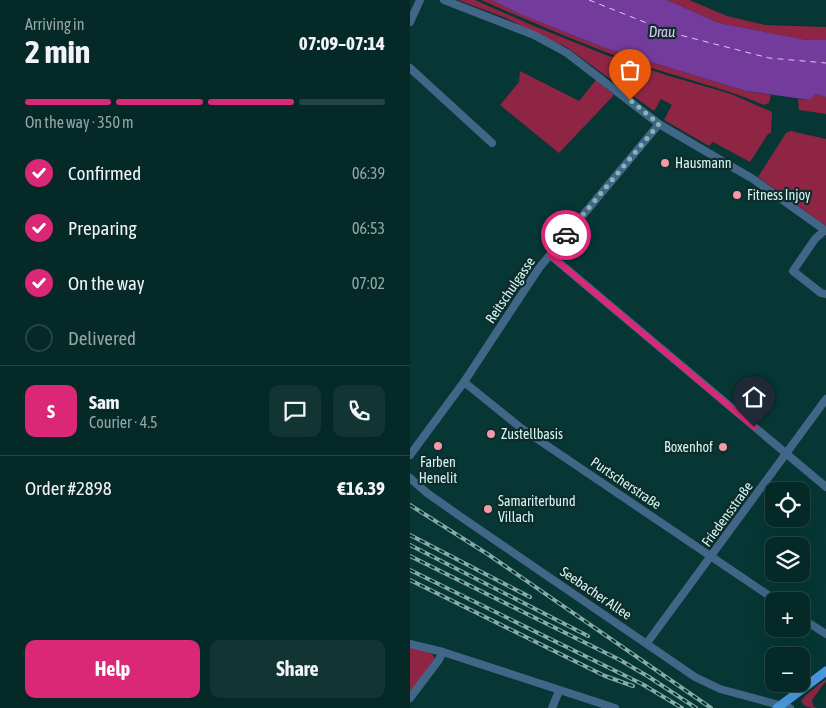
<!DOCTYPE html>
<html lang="en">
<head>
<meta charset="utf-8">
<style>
  body { margin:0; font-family:"Asap Condensed",sans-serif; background:#123533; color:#f1f3f6; height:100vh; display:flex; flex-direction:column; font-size:19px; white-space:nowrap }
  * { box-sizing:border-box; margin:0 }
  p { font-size:16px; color:#97a6a7 }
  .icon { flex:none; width:28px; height:28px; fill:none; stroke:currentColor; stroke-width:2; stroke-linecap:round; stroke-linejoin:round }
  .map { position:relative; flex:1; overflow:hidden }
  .sheet { display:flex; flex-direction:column; background:#042927; width:410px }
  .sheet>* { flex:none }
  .tools { position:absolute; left:355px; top:482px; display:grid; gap:10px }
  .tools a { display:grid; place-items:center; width:45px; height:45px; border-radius:10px; background:#042927; box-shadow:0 5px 20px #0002,0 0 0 1px #254544; font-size:25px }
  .pin { position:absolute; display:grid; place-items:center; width:42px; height:42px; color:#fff; margin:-51px -21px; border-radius:50% 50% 50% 0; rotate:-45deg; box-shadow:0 0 5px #0007 }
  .pin .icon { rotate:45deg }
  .courier { position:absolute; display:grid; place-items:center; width:50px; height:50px; margin:-25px; border:4px solid #db2777; border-radius:50%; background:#fff; color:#222; box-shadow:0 1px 6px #0007 }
  .headline em { font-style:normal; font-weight:700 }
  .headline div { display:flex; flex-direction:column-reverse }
  .headline { display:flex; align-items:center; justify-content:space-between; height:85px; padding:0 25px }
  h1 { font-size:32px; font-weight:700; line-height:38px }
  .bar { display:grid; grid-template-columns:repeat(4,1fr); gap:8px 5px; align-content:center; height:60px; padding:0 25px }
  .bar i { height:6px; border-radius:4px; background:#254544 }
  .bar .on { background:#db2777 }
  .bar p { grid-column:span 4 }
  .line { display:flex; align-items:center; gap:12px; padding:0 25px; border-top:1px solid #254544 }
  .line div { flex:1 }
  .round { display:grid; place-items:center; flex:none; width:52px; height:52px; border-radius:10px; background:#123533 }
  ol { padding:0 25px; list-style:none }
  li { display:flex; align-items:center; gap:15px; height:55px }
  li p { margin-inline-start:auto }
  li .icon { padding:5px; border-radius:50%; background:#db2777; color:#fff; stroke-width:4 }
  li:last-child { color:#97a6a7 }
  li i { width:28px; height:28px; border:2px solid #254544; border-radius:50% }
  .action { display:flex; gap:10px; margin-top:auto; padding:10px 25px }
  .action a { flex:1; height:58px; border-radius:10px; background:#db2777; color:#fff; font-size:20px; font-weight:700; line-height:58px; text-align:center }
  .action a+a { background:#123533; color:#f1f3f6 }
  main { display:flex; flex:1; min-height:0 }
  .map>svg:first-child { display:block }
  .green { fill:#8f2544 }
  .water { fill:#733c9c }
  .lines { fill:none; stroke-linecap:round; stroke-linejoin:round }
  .ferry { stroke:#e0c7f9; stroke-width:1; stroke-dasharray:6 5; stroke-linecap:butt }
  .minor { stroke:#416688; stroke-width:8 }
  .major { stroke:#4a99df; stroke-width:9 }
  .rail-casing { stroke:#82adaa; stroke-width:4 }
  .rail { stroke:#102b29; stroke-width:2; stroke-dasharray:5.5; stroke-linecap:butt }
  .done { stroke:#89b4b1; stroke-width:5; stroke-dasharray:0 9 }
  .route { stroke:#db2777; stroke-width:6 }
  .poi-dot { fill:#f39aaa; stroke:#102b29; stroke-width:2 }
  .labels { text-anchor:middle; stroke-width:4.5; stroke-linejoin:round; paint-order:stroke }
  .poi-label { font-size:14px; fill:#d0f8f4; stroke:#102b29; text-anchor:start }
  .street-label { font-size:14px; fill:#d0f8f4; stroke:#102b29 }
  .water-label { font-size:15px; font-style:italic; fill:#e0c7f9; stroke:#102b29 }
</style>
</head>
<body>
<main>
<section class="sheet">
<div class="headline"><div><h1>2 min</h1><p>Arriving in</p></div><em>07:09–07:14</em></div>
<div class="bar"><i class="on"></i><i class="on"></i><i class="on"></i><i></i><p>On the way · 350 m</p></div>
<ol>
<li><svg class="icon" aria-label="check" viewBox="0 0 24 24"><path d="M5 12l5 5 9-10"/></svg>Confirmed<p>06:39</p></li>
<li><svg class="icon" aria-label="check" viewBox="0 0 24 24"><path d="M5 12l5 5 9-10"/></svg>Preparing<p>06:53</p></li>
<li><svg class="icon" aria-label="check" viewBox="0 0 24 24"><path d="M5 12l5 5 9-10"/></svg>On the way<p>07:02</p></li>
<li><i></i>Delivered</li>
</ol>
<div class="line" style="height:90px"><b class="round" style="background:#db2777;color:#fff">S</b><div><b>Sam</b><p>Courier · 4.5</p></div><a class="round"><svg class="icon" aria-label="chat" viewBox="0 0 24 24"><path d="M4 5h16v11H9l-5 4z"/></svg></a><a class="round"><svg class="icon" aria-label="phone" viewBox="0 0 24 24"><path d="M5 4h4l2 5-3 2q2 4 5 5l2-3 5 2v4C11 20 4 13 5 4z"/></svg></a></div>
<div class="line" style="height:65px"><div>Order #2898</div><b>€16.39</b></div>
<div class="action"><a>Help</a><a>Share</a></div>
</section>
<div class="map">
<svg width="416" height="708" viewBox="0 0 416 708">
  <rect width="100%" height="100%" fill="#063734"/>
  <g class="green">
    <polygon points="48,0 65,0 124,26 196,55 256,75 321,94 362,112 361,133 358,134 340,162 303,142 299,146 254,120 262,105 251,99 244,111 155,46 139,40 96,18"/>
    <path d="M71,0H82L112,15L195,48L336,91L361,95L359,103L354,105C312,87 267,77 223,62C172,44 121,22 71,0Z"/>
    <polygon points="257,0 279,0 317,16 355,25 416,27 416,40 396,40 309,23"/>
    <polygon points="110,71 169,101 186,80 204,95 149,153 90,105 109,82"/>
    <polygon points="406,94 416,97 416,114 389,110 388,99 400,100"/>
    <polygon points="381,131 416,139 416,226 348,177 376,133"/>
    <polygon points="0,646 21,652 25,659 0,694"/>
    <path d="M416,679V682L412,686L402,700L403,706L406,708C399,708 394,707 391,701L396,695Z"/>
  </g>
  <polygon class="water" points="82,0 257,0 309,23 396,40 416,40 416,97 406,94 400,100 336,91 195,48 112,15"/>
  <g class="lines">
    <polyline class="ferry" points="179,0 262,33 359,58 416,63"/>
    <g class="minor">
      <polyline points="34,0 124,35 157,53 249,124 343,179 416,231"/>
      <polyline points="0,22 10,0"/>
      <polyline points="0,68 82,143"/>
      <polyline points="415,230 405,239 383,271 411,293 416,294"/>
      <polyline points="140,255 416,487"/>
      <polyline points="54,382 111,428 367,601"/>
      <polyline points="0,455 54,382 129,268 249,124"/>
      <polyline points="0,478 17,493 54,519 285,677 310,689 380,708"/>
      <polyline points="391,618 416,634"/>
      <polyline points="237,643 416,399"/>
      <polyline points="0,644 33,652 205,708"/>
      <polyline points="0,698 28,661 33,652"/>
      <polyline points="142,708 149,691"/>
    </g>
    <polyline class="major" points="367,708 416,671"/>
    <g class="rail-casing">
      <g id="rail">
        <polyline points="0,505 79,555 301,708"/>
        <polyline points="0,535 120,597"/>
        <polyline points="0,545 178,636"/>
        <polyline points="0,556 210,660 239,677 286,708"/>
        <polyline points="0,570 232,684 272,708"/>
        <polyline points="0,580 195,676 223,686"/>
      </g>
    </g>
    <use href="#rail" class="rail"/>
  </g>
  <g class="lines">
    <polyline class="done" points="156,235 249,124 220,100"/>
    <polyline class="route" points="156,235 140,255 344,427"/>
  </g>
  <g class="poi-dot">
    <circle cx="255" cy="163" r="5"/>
    <circle cx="327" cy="195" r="5"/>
    <circle cx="81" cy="434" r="5"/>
    <circle cx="28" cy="446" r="5"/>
    <circle cx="313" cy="447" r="5"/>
    <circle cx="78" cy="509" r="5"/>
  </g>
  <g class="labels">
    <g class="poi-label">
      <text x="265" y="168">Hausmann</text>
      <text x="337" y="200">Fitness Injoy</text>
      <text x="91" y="439">Zustellbasis</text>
      <text x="303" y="452" text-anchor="end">Boxenhof</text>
      <text x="28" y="467" text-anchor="middle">Farben<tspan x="28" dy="16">Henelit</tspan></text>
      <text x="88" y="506">Samariterbund<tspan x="88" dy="16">Villach</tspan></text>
    </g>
    <g class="street-label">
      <text transform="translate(100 290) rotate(-56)" y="5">Reitschulgasse</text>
      <text transform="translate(216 483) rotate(34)" y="5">Purtscherstraße</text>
      <text transform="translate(317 514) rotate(-54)" y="5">Friedensstraße</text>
      <text transform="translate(186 593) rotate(34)" y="5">Seebacher Allee</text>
    </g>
    <g class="water-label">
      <text x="252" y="37">Drau</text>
    </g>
  </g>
</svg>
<div class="tools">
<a><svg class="icon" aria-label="locate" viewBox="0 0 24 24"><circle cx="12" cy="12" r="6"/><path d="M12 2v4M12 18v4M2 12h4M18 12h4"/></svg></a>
<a><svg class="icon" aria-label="layers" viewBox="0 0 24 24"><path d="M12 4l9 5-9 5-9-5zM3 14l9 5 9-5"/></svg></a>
<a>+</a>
<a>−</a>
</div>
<div class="pin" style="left:220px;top:100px;background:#ea580c"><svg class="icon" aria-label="bag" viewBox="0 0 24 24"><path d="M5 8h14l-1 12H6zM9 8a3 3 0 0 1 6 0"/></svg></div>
<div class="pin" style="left:344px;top:427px;background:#1f2937"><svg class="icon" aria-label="home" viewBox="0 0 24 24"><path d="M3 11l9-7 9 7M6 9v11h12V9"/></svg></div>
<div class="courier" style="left:156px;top:235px"><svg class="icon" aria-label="car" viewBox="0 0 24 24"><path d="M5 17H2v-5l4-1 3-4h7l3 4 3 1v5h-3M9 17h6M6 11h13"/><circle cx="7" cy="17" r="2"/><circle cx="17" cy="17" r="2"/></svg></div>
</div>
</main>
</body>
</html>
